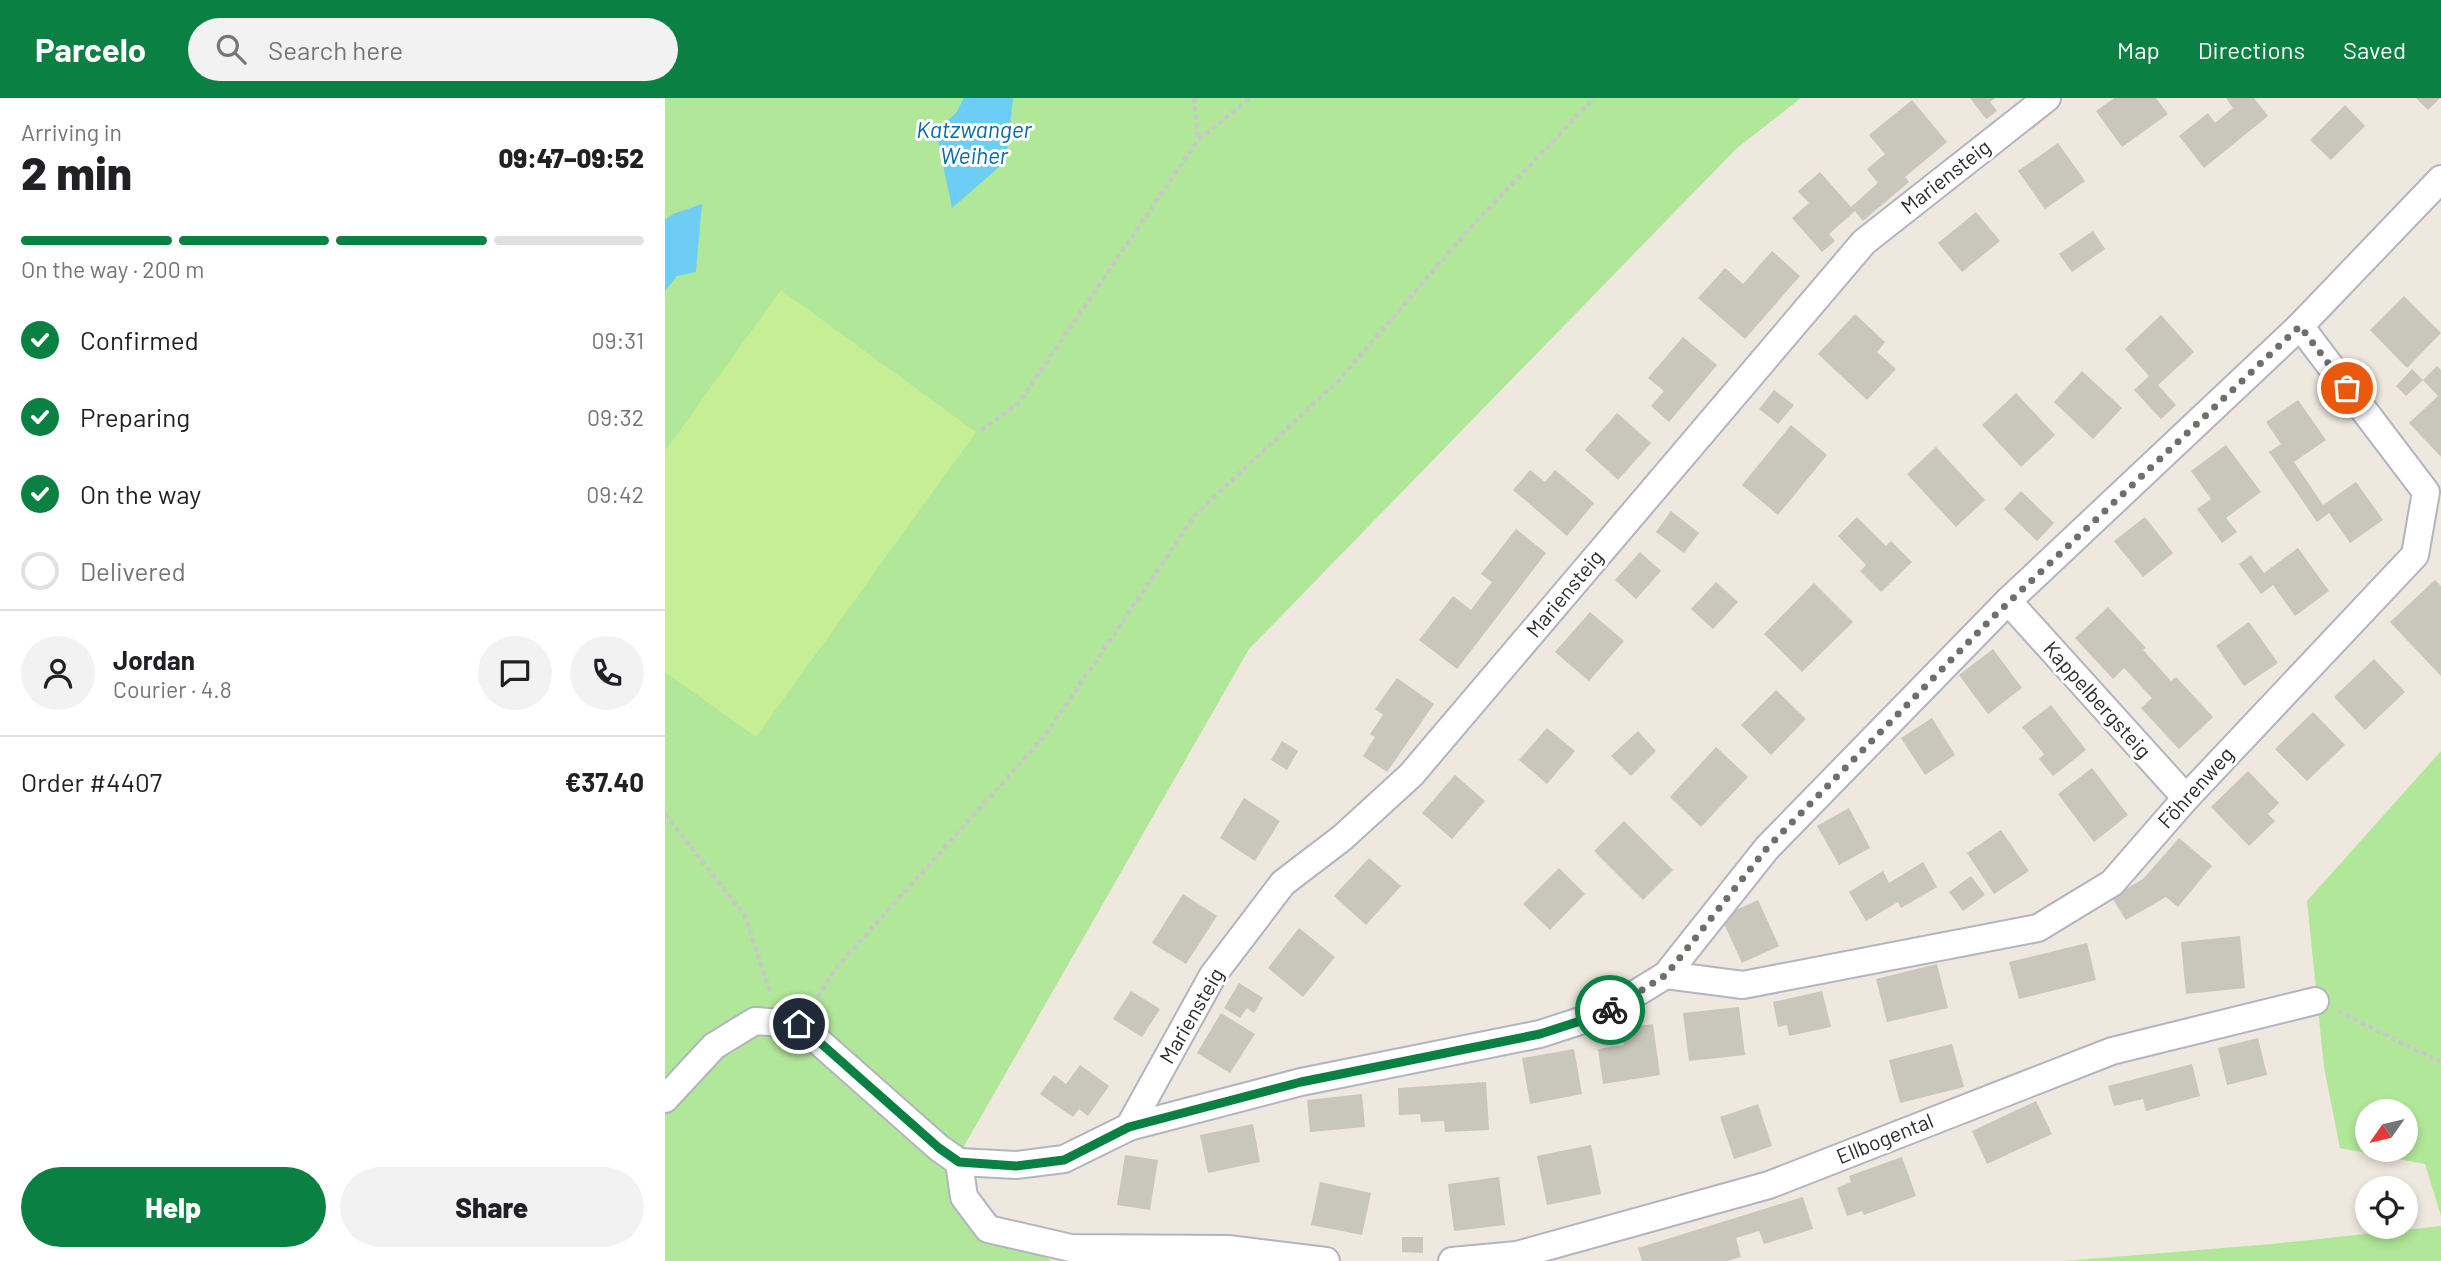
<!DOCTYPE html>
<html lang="en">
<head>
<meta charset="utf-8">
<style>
  body { margin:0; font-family:Barlow,sans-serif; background:#f2f2f2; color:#202124; height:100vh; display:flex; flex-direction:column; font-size:26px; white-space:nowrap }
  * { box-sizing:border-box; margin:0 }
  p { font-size:23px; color:#757577 }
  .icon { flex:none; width:38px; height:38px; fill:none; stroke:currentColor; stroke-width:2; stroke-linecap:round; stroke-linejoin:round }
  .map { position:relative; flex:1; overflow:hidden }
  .drawer { display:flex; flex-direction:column; background:#fff; width:665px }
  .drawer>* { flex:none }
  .needle { width:46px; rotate:236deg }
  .controls { position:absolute; left:1690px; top:1001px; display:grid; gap:14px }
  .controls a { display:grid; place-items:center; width:63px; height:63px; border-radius:50%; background:#fff; box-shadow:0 4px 10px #0003; font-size:35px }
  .pin { position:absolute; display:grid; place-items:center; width:60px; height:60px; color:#fff; margin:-30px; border:4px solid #fff; border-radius:50%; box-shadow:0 2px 7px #0007 }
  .courier { position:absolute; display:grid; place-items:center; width:70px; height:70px; margin:-35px; border:5px solid #0b8043; border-radius:50%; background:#fff; color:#222; box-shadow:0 2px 9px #0007 }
  .head em { font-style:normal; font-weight:800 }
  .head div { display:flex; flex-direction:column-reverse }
  .head { display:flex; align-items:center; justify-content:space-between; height:119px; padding:0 21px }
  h1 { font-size:46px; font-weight:800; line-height:52px }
  .bar { display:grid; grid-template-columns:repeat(4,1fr); gap:10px 7px; align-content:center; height:84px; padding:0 21px }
  .bar i { height:9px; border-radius:5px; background:#e0e0e0 }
  .bar .current { background:#0b8043 }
  .bar p { grid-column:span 4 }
  .line { display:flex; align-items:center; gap:18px; padding:0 21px; border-top:2px solid #e0e0e0 }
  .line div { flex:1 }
  .round { display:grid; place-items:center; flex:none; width:74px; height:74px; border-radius:37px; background:#f2f2f2 }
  ol { padding:0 21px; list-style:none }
  li { display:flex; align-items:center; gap:21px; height:77px }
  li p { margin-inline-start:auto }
  li .icon { padding:7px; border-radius:50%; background:#0b8043; color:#fff; stroke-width:4 }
  li:last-child { color:#757577 }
  li i { width:38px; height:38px; border:4px solid #e0e0e0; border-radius:50% }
  .cta { display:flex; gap:14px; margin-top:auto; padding:14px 21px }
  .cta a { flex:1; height:80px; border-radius:42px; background:#0b8043; color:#fff; font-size:28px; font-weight:800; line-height:80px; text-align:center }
  .cta a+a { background:#f2f2f2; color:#202124 }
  header { display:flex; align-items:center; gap:42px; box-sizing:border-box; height:98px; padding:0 35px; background:#0b8043; color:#fff }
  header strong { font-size:33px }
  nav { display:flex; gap:38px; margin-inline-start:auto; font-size:24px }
  .search { width:490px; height:63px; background:#f2f2f2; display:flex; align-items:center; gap:18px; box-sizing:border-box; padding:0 24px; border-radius:38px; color:#757577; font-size:26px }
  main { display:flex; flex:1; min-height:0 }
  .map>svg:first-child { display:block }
  .green { fill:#b1e798; fill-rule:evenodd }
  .pitch { fill:#c6ee94 }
  .water { fill:#6dcdf4 }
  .building { fill:#c9c6bc }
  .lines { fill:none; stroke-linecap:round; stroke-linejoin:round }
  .minor-casing { stroke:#b2b4c0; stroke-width:30 }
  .path { stroke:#c8c8c8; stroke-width:4.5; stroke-dasharray:5 3.5; stroke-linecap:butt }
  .minor { stroke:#fff; stroke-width:26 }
  .done { stroke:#706e6a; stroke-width:7; stroke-dasharray:0 12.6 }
  .route { stroke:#0b8043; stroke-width:9 }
  .labels { text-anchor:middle; stroke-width:6; stroke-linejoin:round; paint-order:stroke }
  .street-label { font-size:21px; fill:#2c2c2c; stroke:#fff }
  .water-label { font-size:23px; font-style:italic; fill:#076ba5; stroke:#fff }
</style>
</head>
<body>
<header>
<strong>Parcelo</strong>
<div class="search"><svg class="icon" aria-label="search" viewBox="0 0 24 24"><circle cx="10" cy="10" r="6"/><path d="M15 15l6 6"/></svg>Search here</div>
<nav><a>Map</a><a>Directions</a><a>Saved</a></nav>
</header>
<main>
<section class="drawer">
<div class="head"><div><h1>2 min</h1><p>Arriving in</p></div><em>09:47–09:52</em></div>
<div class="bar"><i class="current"></i><i class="current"></i><i class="current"></i><i></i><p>On the way · 200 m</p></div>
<ol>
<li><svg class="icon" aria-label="check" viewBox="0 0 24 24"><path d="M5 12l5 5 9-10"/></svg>Confirmed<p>09:31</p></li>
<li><svg class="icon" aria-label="check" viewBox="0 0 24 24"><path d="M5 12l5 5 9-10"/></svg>Preparing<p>09:32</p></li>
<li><svg class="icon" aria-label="check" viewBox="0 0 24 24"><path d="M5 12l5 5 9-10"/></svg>On the way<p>09:42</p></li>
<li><i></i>Delivered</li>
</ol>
<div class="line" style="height:126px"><a class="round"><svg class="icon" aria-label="person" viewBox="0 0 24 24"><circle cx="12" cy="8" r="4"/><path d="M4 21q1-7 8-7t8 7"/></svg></a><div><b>Jordan</b><p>Courier · 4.8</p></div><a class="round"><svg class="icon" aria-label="chat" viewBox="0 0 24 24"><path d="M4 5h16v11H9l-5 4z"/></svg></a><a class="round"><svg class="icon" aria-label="phone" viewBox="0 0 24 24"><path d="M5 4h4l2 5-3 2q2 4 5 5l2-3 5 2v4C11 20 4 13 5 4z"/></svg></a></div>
<div class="line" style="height:91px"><div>Order #4407</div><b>€37.40</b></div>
<div class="cta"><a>Help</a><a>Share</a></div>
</section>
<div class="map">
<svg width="1776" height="1163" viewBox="0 0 1776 1163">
  <rect width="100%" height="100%" fill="#eee8de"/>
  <g class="green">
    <polygon points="0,0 1136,0 1072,50 584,551 283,1076 386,1163 0,1163"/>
    <path d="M1776,653V1118L1760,1066L1675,1050L1659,969L1642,803ZM1703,1013H1741V1052H1703Z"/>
    <polygon points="1776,1128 1776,1163 1399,1163 1607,1146"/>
  </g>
  <polygon class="pitch" points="116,192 311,334 91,639 0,574 0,353"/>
  <g class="water">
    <polygon points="299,0 348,0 341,63 287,110 271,33 291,15"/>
    <polygon points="37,106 31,174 12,178 0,193 0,122 8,116"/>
  </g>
  <g class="building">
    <polygon points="1305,0 1330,0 1325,4 1332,13 1321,21"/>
    <polygon points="1449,0 1491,0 1503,16 1457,49 1431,13"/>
    <polygon points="1561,0 1589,0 1603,18 1539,70 1514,38 1543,15 1550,25 1568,10"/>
    <polygon points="1751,0 1775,0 1763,12"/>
    <polygon points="1247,2 1282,44 1240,79 1244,84 1198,123 1190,113 1164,136 1170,143 1157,154 1127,120 1144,105 1133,93 1155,74 1186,109 1213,85 1202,71 1220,56 1204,37"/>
    <polygon points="1680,7 1700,28 1666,62 1645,42"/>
    <polygon points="1393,45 1420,83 1380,111 1353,73"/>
    <polygon points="1311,114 1335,143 1297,174 1273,145"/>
    <polygon points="1428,133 1440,151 1407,174 1394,156"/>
    <polygon points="1107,153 1135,178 1080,241 1033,200 1060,170 1078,186"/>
    <polygon points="1739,198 1776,235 1742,270 1705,232"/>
    <polygon points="1190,216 1220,244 1212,254 1231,271 1202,302 1153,256"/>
    <polygon points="1496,217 1529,254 1493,287 1511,307 1496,321 1469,292 1484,278 1460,251"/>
    <polygon points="1018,239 1052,267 1004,324 986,308 999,293 983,280"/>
    <polygon points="1772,268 1776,272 1776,359 1744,325 1773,298 1758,282"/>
    <polygon points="1747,271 1758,282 1741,298 1731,288"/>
    <polygon points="1417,273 1457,310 1428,341 1389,304"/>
    <polygon points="1109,292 1129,307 1113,326 1094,311"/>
    <polygon points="1351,295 1390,337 1356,369 1317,327"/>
    <polygon points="1633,302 1661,342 1629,364 1658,407 1691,384 1718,422 1685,445 1664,415 1652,424 1604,354 1616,346 1601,324"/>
    <polygon points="952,315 986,345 953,382 920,352"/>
    <polygon points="1126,327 1162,357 1113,417 1077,387"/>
    <polygon points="1561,347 1596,394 1561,420 1572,434 1557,445 1532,411 1546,401 1526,373"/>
    <polygon points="1271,349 1320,402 1291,429 1242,376"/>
    <polygon points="865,372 880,384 890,372 929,405 902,438 848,392"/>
    <polygon points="1356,393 1389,425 1372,443 1339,411"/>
    <polygon points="1006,413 1034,435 1019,455 991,434"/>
    <polygon points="1192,419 1221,448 1226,443 1247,464 1216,494 1195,473 1201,467 1173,438"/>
    <polygon points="1480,419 1508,455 1478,479 1449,443"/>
    <polygon points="851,431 881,455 792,571 754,542 788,498 806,512 827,484 816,476"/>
    <polygon points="1633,450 1664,493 1630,518 1608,487 1596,496 1574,466 1586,457 1599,475"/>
    <polygon points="975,454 996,473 971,501 950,482"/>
    <polygon points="1770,482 1776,488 1776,578 1725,524"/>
    <polygon points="1051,484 1073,504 1048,531 1026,511"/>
    <polygon points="1149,485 1188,524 1137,574 1099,536"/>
    <polygon points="1443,509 1481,550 1478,552 1506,583 1511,579 1548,619 1514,651 1476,610 1487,600 1459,570 1448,581 1410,540"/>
    <polygon points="925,514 959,543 924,583 890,554"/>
    <polygon points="1584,524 1613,565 1579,588 1551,548"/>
    <polygon points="1328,551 1357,590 1323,616 1294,577"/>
    <polygon points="1709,561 1740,594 1700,632 1669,599"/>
    <polygon points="732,580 769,606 722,674 698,658 710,639 705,636 718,617 710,611"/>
    <polygon points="1111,592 1141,621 1106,657 1076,627"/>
    <polygon points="1386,607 1421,652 1388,678 1374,661 1379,656 1357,629"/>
    <polygon points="1648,614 1680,647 1642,683 1610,651"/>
    <polygon points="1267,620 1290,657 1260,677 1236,640"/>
    <polygon points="882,630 910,653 882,686 854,662"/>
    <polygon points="973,633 991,653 966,678 946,658"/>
    <polygon points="617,643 633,653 622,672 606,662"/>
    <polygon points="1051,649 1083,679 1036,729 1005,699"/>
    <polygon points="1427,670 1463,717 1429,744 1393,696"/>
    <polygon points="1583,673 1614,705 1603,716 1610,723 1584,748 1546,709"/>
    <polygon points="790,677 820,703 787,741 757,715"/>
    <polygon points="579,700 615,723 590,763 555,740"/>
    <polygon points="1184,710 1205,750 1174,767 1152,728"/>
    <polygon points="959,723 1008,772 978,802 929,753"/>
    <polygon points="1336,732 1364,773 1329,796 1302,755"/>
    <polygon points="1514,740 1547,768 1513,809 1501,799 1461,822 1447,800 1479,780"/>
    <polygon points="704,760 736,788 701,827 669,798"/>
    <polygon points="1258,764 1272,789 1236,810 1233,804 1201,823 1184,794 1218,773 1224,785"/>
    <polygon points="894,770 920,796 885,832 858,806"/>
    <polygon points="1306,778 1320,797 1298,813 1284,794"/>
    <polygon points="518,796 552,818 521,866 487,845"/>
    <polygon points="1093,802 1114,848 1077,865 1056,819"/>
    <polygon points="634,830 670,859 638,899 603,870"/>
    <polygon points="1575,838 1580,890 1521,896 1516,844"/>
    <polygon points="1422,845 1431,882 1354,901 1344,864"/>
    <polygon points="1272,866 1283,910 1222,924 1211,881"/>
    <polygon points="574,885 598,900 589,915 582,910 575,920 559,910"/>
    <polygon points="466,893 495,911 477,939 448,921"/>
    <polygon points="1157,893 1166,929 1124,938 1122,927 1113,929 1108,904"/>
    <polygon points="1074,909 1080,957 1024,963 1018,915"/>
    <polygon points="556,915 590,936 565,975 532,955"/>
    <polygon points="988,926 995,977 938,986 933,951 959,947 956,930"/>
    <polygon points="1593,940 1602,977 1562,987 1553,950"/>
    <polygon points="1287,946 1299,989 1235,1005 1224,962"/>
    <polygon points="909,951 917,996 865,1006 857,960"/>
    <polygon points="1527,966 1535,998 1481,1013 1478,1001 1449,1008 1443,988"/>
    <polygon points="415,967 444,988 423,1018 414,1011 408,1019 375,996 389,977 401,986"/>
    <polygon points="821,984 824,1032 780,1034 779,1023 756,1024 755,1016 734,1017 733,990"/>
    <polygon points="697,996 700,1029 645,1034 642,1002"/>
    <polygon points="1371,1003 1387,1036 1322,1066 1307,1033"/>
    <polygon points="1093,1006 1107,1048 1069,1061 1055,1019"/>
    <polygon points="588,1026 595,1064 543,1075 535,1037"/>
    <polygon points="926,1047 936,1096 882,1107 872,1058"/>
    <polygon points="460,1057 493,1062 485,1112 452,1107"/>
    <polygon points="1237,1059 1251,1098 1199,1117 1197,1113 1182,1118 1172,1090 1186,1084 1184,1078"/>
    <polygon points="834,1079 840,1127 789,1133 783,1086"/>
    <polygon points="655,1084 706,1095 697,1137 646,1127"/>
    <polygon points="1138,1099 1148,1131 1099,1146 1094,1133 1071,1140 1076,1159 1062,1163 977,1163 973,1150"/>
    <polygon points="737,1139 758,1139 758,1155 737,1154"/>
  </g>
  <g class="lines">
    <g class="minor-casing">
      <g id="minor">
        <polyline points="1343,503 1521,700"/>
        <polyline points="1001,877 1078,887 1373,830 1447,785 1521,700 1750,457 1761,394 1635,228"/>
        <polyline points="0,1001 49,948 90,923 134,926 274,1050 294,1064 351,1067 399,1061 464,1029 636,984 875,936 937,916 1001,877 1102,750 1343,503 1635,228 1776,81"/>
        <polyline points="464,1029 548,877 618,785 677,740 746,677 1199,144 1382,0"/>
        <polyline points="294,1064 299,1099 323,1131 406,1150 563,1151 661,1163"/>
        <polyline points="787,1163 852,1157 1104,1087 1447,953 1650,903"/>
      </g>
    </g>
    <g class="path">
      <polyline points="529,0 533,41"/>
      <polyline points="316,332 353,306 533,42 585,0"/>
      <polyline points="0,716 80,818 106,897"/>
      <polyline points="148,906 171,870 379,639 531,416 675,281 804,131 929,0"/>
      <polyline points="1673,913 1776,964"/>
    </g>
    <use href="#minor" class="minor"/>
  </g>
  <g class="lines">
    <polyline class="done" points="945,912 1001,877 1102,750 1325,522 1635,228 1682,290"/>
    <polyline class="route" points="134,926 274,1050 294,1064 351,1068 399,1062 464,1029 636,984 875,936 937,916 945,912"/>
  </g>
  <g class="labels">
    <g class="street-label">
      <text transform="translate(1281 79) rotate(-38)" y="7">Mariensteig</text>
      <text transform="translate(900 496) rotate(-50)" y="7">Mariensteig</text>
      <text transform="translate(1432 602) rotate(48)" y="7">Kappelbergsteig</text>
      <text transform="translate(1531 690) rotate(-48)" y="7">Föhrenweg</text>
      <text transform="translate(527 918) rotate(-60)" y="7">Mariensteig</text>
      <text transform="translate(1220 1041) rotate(-22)" y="7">Ellbogental</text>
    </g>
    <g class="water-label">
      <text x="309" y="40">Katzwanger<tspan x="309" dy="26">Weiher</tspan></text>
    </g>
  </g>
</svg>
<div class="controls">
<a><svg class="needle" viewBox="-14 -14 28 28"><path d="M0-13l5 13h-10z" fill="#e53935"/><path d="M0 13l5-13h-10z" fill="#757577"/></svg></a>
<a><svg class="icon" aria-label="locate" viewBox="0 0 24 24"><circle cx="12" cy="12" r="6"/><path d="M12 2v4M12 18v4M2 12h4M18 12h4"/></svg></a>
</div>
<div class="pin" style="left:1682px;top:290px;background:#ea580c"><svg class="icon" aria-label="bag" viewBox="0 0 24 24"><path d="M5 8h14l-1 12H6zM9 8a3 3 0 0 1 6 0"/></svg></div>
<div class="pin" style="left:134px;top:926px;background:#1f2937"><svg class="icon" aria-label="home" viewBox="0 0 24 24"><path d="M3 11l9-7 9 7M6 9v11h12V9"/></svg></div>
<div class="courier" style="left:945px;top:912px"><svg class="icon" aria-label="bike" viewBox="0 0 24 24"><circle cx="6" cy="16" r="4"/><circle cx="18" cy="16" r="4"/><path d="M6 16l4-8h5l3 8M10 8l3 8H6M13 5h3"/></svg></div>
</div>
</main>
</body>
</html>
